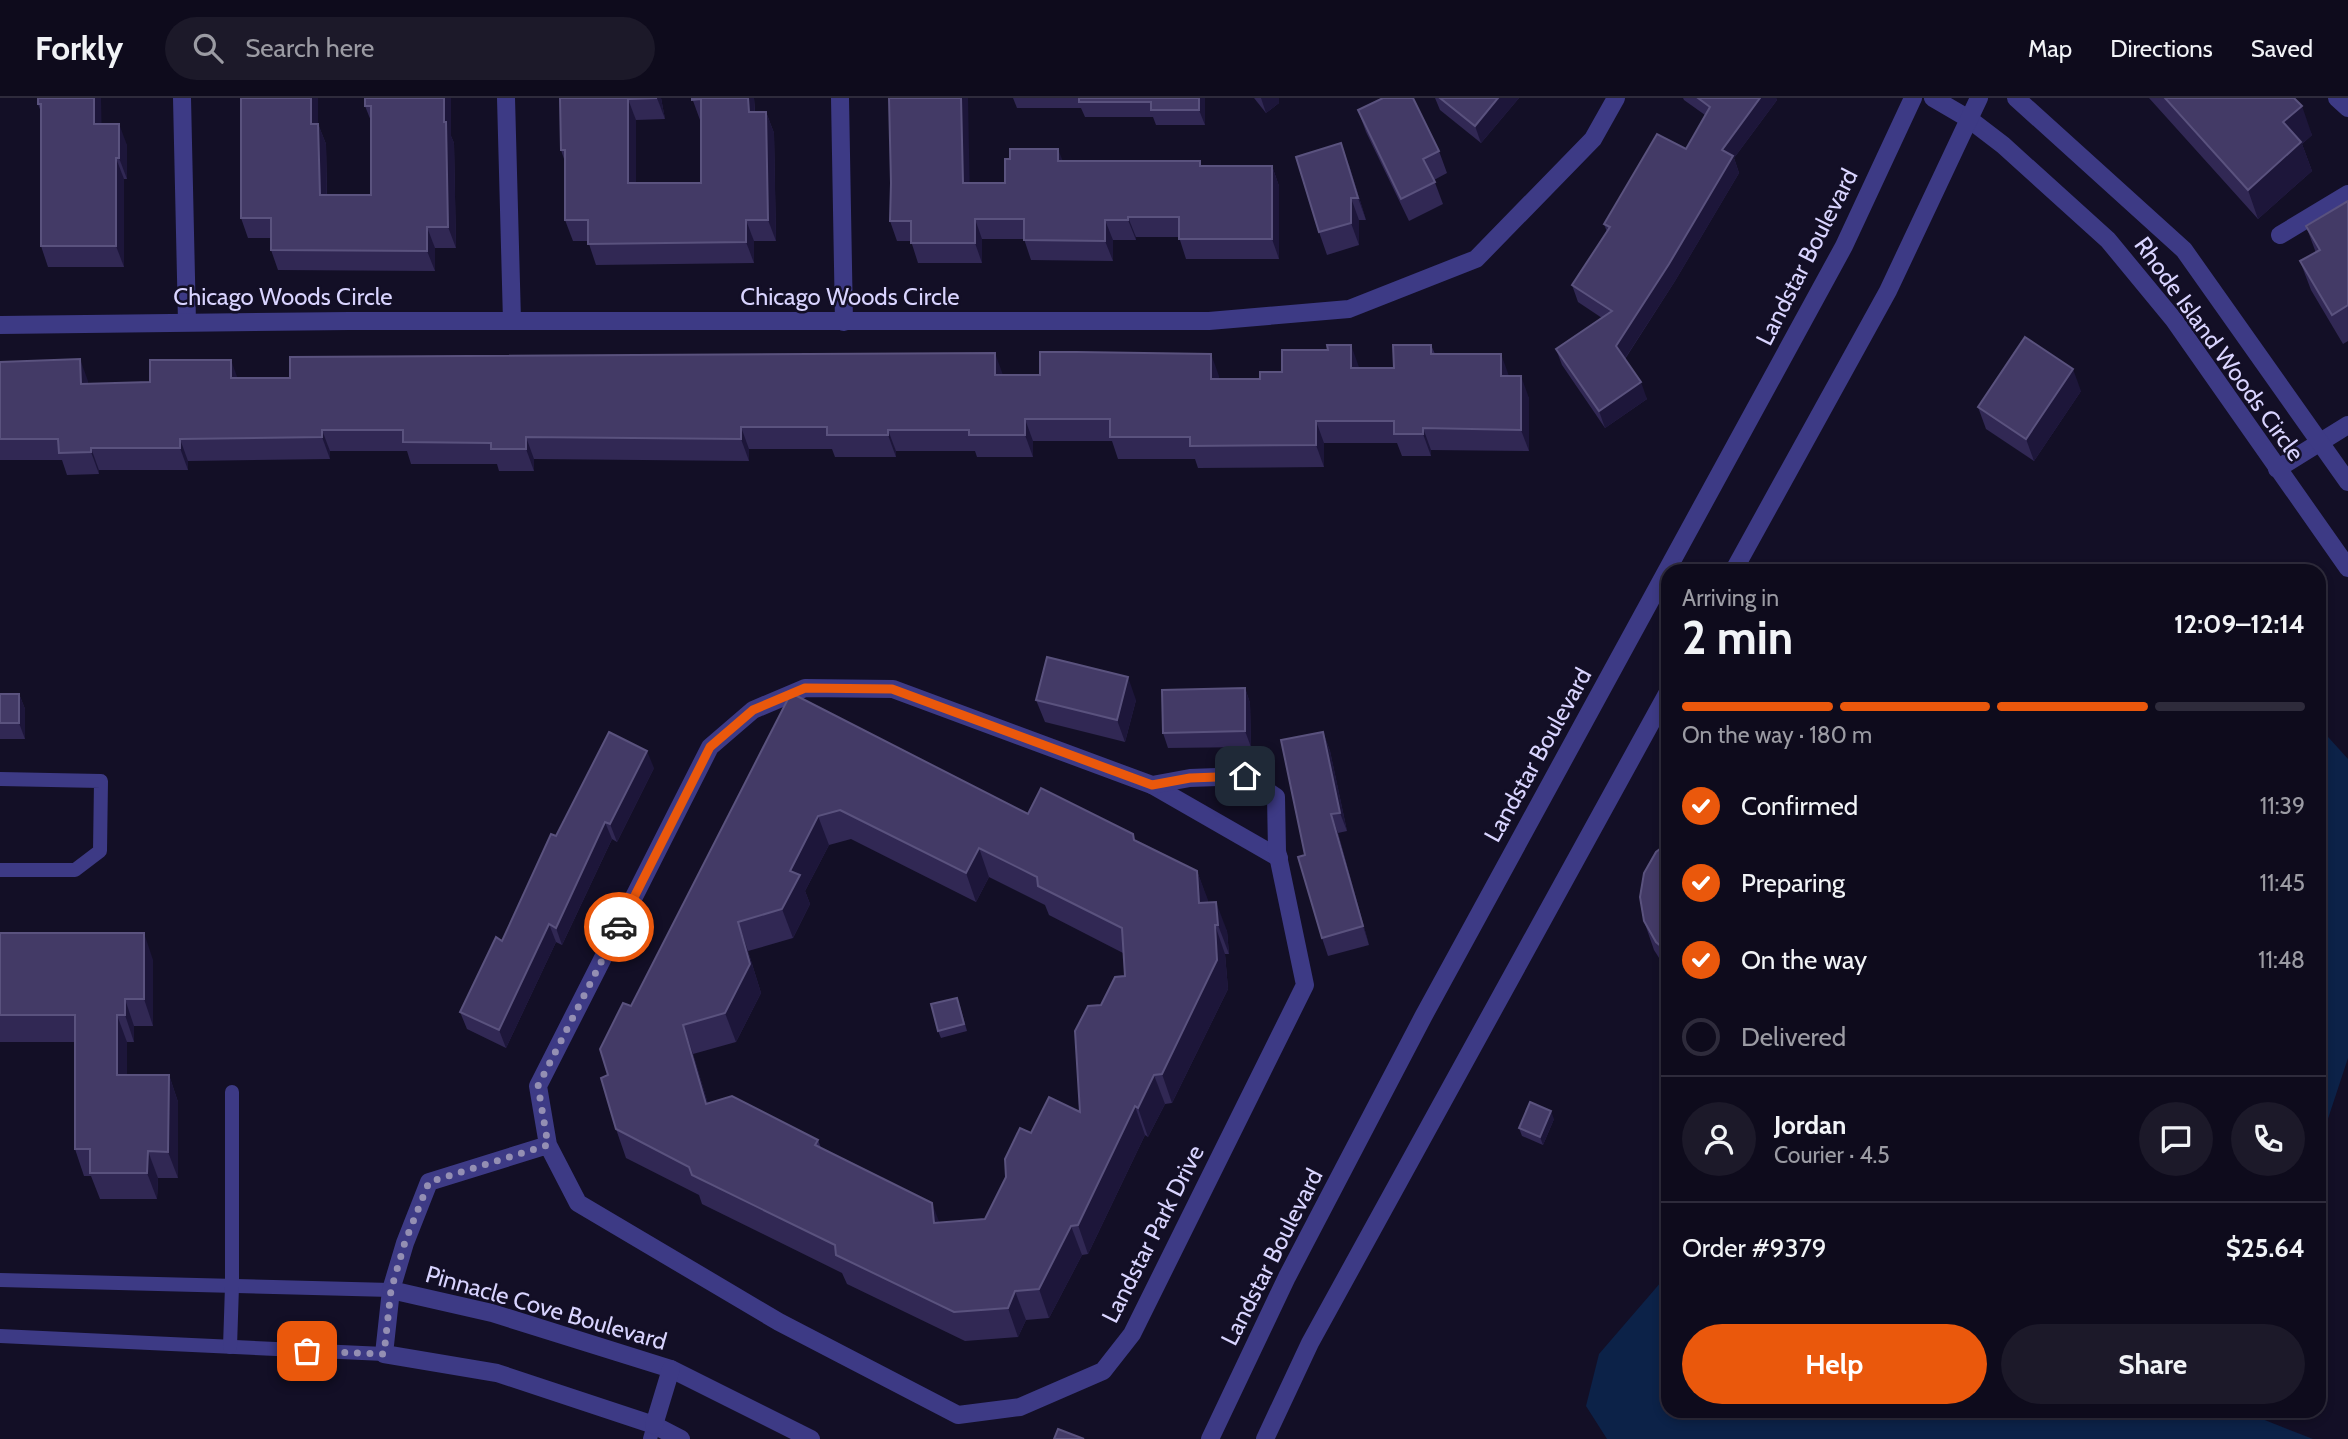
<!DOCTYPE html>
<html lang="en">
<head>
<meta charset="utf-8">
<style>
  body { margin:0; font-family:Cabin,sans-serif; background:#1c1929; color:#f1f3f6; height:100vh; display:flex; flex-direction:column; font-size:26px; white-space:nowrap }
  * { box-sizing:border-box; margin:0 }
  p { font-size:23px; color:#9b9ba3 }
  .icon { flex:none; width:38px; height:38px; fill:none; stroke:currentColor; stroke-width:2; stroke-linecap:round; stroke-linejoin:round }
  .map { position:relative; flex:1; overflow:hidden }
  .side { position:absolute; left:1661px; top:466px; width:665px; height:854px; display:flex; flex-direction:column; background:#0e0b1c; border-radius:21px; box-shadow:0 4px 10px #0003,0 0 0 2px #2e2b3b }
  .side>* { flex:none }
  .pin { position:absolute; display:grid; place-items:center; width:60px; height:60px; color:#fff; margin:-30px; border-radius:14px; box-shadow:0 4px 10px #0006 }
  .courier { position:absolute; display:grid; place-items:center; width:70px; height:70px; margin:-35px; border:5px solid #ea580c; border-radius:50%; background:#fff; color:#222; box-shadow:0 2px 9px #0007 }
  .headline em { font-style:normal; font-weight:700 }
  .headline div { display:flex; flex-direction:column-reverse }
  .headline { display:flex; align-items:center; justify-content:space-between; height:119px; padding:0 21px }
  h1 { font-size:46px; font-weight:700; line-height:52px }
  .bar { display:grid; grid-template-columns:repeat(4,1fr); gap:10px 7px; align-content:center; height:84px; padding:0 21px }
  .bar i { height:9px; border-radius:5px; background:#2e2b3b }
  .bar .current { background:#ea580c }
  .bar p { grid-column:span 4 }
  .line { display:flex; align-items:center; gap:18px; padding:0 21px; border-top:2px solid #2e2b3b }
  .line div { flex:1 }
  .round { display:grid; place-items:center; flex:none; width:74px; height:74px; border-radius:37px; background:#1c1929 }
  ol { padding:0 21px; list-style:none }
  li { display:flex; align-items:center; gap:21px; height:77px }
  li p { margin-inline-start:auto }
  li .icon { padding:7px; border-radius:50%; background:#ea580c; color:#fff; stroke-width:4 }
  li:last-child { color:#9b9ba3 }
  li i { width:38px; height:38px; border:4px solid #2e2b3b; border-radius:50% }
  .primary-button { display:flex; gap:14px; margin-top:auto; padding:14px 21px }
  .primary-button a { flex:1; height:80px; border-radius:42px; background:#ea580c; color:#fff; font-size:28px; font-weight:700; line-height:80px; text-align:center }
  .primary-button a+a { background:#1c1929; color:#f1f3f6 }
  header { display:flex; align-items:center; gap:42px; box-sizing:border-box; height:98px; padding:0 35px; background:#0e0b1c; border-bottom:2px solid #2e2b3b }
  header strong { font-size:33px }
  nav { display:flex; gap:38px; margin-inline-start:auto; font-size:24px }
  .search { width:490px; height:63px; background:#1c1929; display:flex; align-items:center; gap:18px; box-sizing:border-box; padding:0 24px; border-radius:38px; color:#9b9ba3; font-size:26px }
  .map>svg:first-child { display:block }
  .water { fill:#0c2248 }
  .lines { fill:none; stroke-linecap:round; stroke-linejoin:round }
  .service { stroke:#3d3a85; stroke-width:14 }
  .minor { stroke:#3d3a85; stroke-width:18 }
  .tertiary { stroke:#3d3a85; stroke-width:18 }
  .wall { fill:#312854; fill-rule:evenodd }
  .shaded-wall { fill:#1d163a }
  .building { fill:#433a66; stroke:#5a527e; stroke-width:2; fill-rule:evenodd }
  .done { stroke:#948fb3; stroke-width:7; stroke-dasharray:0 12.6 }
  .route { stroke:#ea580c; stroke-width:9 }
  .labels { text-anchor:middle; stroke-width:5; stroke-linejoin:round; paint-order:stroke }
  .street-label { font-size:24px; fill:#d9d4ff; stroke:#130f26 }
</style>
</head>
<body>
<header>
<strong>Forkly</strong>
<div class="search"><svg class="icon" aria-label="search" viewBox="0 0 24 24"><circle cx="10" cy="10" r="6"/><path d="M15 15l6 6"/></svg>Search here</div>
<nav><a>Map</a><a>Directions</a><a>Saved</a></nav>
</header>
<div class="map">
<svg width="2348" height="1341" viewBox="0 0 2348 1341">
  <rect width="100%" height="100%" fill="#130f26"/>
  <g class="water">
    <polygon points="2319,629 2348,661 2348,960 2319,1048"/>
    <polygon points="1668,1176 1668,1312 2251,1312 2252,1317 2313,1341 1607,1341 1586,1308 1599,1256"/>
  </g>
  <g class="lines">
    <g class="service">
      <polyline points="0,681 101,683 100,753 75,772 0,772"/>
      <polyline points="0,1182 391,1192"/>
      <polyline points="0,1238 384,1256"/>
      <polyline points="230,1249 232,1188 232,994"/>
      <polyline points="650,1341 654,1327"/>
    </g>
    <g class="minor">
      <polyline points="182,0 187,224"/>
      <polyline points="506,0 512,223"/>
      <polyline points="840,0 844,224"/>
      <polyline points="2337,0 2348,10"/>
      <polyline points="2280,137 2348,96"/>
      <polyline points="0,227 349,223 1209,223 1349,211 1476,161 1593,41 1616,0"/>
      <polyline points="2277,371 2348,327"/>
      <polyline points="1152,687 1279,760"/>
      <polyline points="548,1047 578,1105 779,1224 958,1317 1020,1309 1103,1273 1132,1236 1305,887 1277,753 1276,699 1245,678 1190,680 1152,687 893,591 805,590 753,612 710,649 538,988 548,1047 429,1084 405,1145 391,1192 384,1256 497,1275 654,1327 681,1341"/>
      <polyline points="391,1192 492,1215 671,1271 811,1341"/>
      <polyline points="654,1327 671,1271"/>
    </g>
    <g class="tertiary">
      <polyline points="1933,0 1969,21 2003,47 2108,142 2174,222 2348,470"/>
      <polyline points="2016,0 2184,152 2348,384"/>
      <polyline points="1734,472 1888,193 1979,0"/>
      <polyline points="1210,1341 1287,1179 1423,919 1844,148 1913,0"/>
      <polyline points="1265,1341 1310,1245 1668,594"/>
    </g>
  </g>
  <g class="wall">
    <polygon points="38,0 101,0 101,26 127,47 127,81 124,81 124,169 48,169 41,148 41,14 38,6"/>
    <polygon points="318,0 318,26 326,46 327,97 371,97 371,23 365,8 451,0 451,38 454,45 456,150 435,150 435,173 278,172 271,152 271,140 248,140 241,120"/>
    <polygon points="560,0 661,0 665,21 636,22 636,85 701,85 701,22 700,22 692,0 754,0 755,14 766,14 774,35 776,143 754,143 754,165 596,167 588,143 573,143 565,122 565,64 561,52"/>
    <polygon points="1013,0 1205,0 1205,27 1156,27 1153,19 1085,19 1081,10 1017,10"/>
    <polygon points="1254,0 1279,0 1279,5 1266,15"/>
    <polygon points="1435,0 1519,0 1481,45 1440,12"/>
    <polygon points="1683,0 1776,0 1777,2 1734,60 1739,75 1675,183 1625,261 1647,301 1605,330 1562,267 1556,251 1602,220 1578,204 1572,187 1607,134 1604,126 1686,51 1705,17 1684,2"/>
    <polygon points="2149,0 2294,0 2312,37 2302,46 2312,73 2258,121"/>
    <polygon points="1358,12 1439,53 1447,75 1434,82 1443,106 1409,123 1366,34"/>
    <polygon points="1063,63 1200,63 1201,68 1272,68 1279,88 1279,161 1186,161 1179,139 1136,139 1136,142 1113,142 1113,163 1031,162 1024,141 982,141 982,165 918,165 911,143 897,143 890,123 891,85 1005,85"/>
    <polygon points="1349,67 1366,122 1359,122 1359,147 1327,157 1319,134"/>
    <polygon points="2348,103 2348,243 2343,246 2311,192 2300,163 2316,155 2306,128"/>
    <polygon points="1431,247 1435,256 1509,278 1529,300 1529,353 1431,352 1431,358 1402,358 1397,345 1324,345 1324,369 1198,370 1195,361 1118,361 1112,343 1033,343 1033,359 977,359 975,353 896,353 896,359 835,359 832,351 749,351 749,363 534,361 534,373 499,373 497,366 411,366 407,353 330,353 330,361 188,363 188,372 99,372 99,376 67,377 62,362 0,362 0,264 88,283 88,286 238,280 1003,277 1219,278 1219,281 1260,281 1282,274 1359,269 1359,270 1394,270"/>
    <polygon points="2081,293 2034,363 1986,331 1978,309"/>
    <polygon points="1245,590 1250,605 1251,649 1168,650 1163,635"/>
    <path d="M791,595L1028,716L1136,743L1197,773L1208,804L1227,833L1229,856H1225L1228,891L1172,1005L1165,1006L1148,1039L1145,1037L1088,1156L1082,1157L1049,1220L1026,1222L1018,1239L965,1243L847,1186L842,1175L702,1106L699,1097L626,1060L616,1031L608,977L631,908ZM851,741L976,804L989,779L1045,807L1049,817L1123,855L1125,878L1101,907L1080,1014L1031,1035L985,1121L939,1125L821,1050L818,1042L708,1006L693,956L736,944L761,895L748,853L793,840L810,806L805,793L829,747Z"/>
    <polygon points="0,596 19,596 25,611 25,641 0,641"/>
    <polygon points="1036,602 1136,602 1125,644 1045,624"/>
    <polygon points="1323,634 1330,653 1347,733 1338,735 1369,847 1328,858 1322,840 1305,757"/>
    <polygon points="654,670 617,744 612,741 562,847 556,844 506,950 467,931 460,914 502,843 556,738"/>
    <polygon points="1668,745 1668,874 1654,852 1644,823"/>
    <polygon points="0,835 153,862 153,928 134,928 134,944 127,944 127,977 169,977 178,1004 178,1080 158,1080 157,1101 100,1101 91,1078 84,1078 75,1051 75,944 0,944"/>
    <polygon points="960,908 967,933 941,940 938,933"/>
    <polygon points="1554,1021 1543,1047 1522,1038 1519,1030"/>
  </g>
  <g class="shaded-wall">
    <polygon points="94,0 101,0 102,47 94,26"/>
    <polygon points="311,0 318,0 318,46 311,26"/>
    <polygon points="444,0 451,0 451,38 454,45 456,150 448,129"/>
    <polygon points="657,0 661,0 665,21"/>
    <polygon points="748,0 754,0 756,35 749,14"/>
    <polygon points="961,0 968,0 970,105 963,85"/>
    <polygon points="1199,0 1205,0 1205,27 1199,12"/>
    <polygon points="1261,0 1279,0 1279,5 1266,15"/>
    <polygon points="1498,0 1519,0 1481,45 1475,28"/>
    <polygon points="1760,0 1776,0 1777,2 1734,60 1739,75 1675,183 1622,265 1616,248 1722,52"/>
    <polygon points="628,1 636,22 636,106 628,85"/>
    <polygon points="2302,8 2312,37 2302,46 2312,73 2258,121 2248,92 2283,24"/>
    <polygon points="766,14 774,35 776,143 768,122"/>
    <polygon points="119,26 127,47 127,81 119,60"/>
    <polygon points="318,26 326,46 327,118 320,97"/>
    <polygon points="1341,45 1349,67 1366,122 1358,100"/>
    <polygon points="1058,51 1066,71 1058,63"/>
    <polygon points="116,60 124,81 124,169 116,148"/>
    <polygon points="1272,68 1279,88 1279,161 1272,141"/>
    <polygon points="1351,100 1359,122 1359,147 1351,125"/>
    <polygon points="1128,119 1136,139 1136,142 1128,122"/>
    <polygon points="975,121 982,141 982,165 975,145"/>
    <polygon points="746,122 754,143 754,165 746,144"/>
    <polygon points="1105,122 1113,142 1113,163 1105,143"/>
    <polygon points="427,129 435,150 435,173 427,153"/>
    <polygon points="1351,247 1359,269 1359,292 1351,270"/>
    <polygon points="995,255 1003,277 995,277"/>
    <polygon points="1211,256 1219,278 1219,302 1211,281"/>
    <polygon points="1501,256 1509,278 1501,278"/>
    <polygon points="80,261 88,283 89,308 81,286"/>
    <polygon points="231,262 239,284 231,280"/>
    <polygon points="2073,271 2081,293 2034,363 2026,341"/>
    <polygon points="1521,278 1529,300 1529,353 1521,332"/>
    <polygon points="1641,284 1647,301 1605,330 1599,313"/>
    <polygon points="1025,321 1033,343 1033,359 1025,337"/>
    <polygon points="1316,323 1324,345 1324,369 1316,347"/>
    <polygon points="741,329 749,351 749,363 741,341"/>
    <polygon points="1423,330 1431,352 1431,358 1423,336"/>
    <polygon points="322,332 330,353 330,361 322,339"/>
    <polygon points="888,332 896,353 896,359 888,337"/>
    <polygon points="526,339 534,361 534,373 526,351"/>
    <polygon points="180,341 188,363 188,372 180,350"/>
    <polygon points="91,350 99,372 99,376 91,354"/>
    <polygon points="1128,579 1136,602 1125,644 1117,622"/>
    <polygon points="1245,590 1250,605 1251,649 1245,633"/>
    <polygon points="19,596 25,611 25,641 19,625"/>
    <polygon points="1323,634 1330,653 1347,733 1340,715"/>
    <polygon points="647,653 654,670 617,744 610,726"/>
    <polygon points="1331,716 1338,735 1369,847 1363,828"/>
    <polygon points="818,718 829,747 805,793 810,806 793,840 782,811 790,773"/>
    <polygon points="605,724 612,741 562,847 556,830"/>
    <polygon points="979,750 989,779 976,804 966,775"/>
    <polygon points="1197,773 1208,802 1209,834 1199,805"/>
    <polygon points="1216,804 1227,833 1229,856 1218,827"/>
    <polygon points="738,824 748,853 761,895 736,944 725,915"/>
    <polygon points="549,826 556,844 506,950 499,932"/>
    <polygon points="1215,827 1225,856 1228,891 1172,1005 1162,976"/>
    <polygon points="144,835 153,862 153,928 144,901"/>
    <polygon points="125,901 134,928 134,944 125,917"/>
    <polygon points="117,917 127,944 127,1004 117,977"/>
    <polygon points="683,927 693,956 717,1035 706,1006"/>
    <polygon points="169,977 178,1004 178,1080 168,1054"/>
    <polygon points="1154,977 1165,1006 1148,1039 1138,1010"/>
    <polygon points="1135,1008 1145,1037 1088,1156 1078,1127"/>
    <polygon points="1551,1013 1554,1021 1543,1047 1540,1039"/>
    <polygon points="148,1053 158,1080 157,1101 147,1075"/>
    <polygon points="932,1105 943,1134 934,1125"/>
    <polygon points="1071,1128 1082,1157 1049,1220 1039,1191"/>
    <polygon points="1015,1193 1026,1222 1018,1239 1008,1210"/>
  </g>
  <g class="building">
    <polygon points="38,0 94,0 94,26 119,26 119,60 116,60 116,148 41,148 41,6 38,6"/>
    <polygon points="241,0 311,0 311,26 318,26 320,97 371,97 371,8 365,8 365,0 444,0 444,24 446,24 448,129 427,129 427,153 271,152 271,120 241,120"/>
    <polygon points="560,0 657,0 628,1 628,85 701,85 701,1 692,2 692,0 748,0 749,14 766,14 768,122 746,122 746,144 588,146 588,122 565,122 565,52 561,52"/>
    <polygon points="889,0 961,0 963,85 1005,85 1005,61 1010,61 1010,51 1058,51 1058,63 1200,63 1200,68 1272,68 1272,141 1179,141 1179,119 1128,119 1128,122 1105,122 1105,143 1024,142 1024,121 975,121 975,145 911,145 911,123 890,123 891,85"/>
    <polygon points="1079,0 1199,0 1199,12 1151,12 1151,4 1079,4"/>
    <polygon points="1383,0 1413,0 1439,53 1423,61 1435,84 1401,101 1358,12"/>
    <polygon points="1440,0 1498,0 1475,28"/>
    <polygon points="1698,0 1760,0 1722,52 1733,58 1669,166 1616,248 1641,284 1599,313 1556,251 1612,213 1572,187 1610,129 1604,126 1657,36 1686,51 1710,9"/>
    <polygon points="2165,0 2294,0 2302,8 2283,24 2301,44 2248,92"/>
    <polygon points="1341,45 1358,100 1351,100 1351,125 1319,134 1296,59"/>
    <polygon points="2348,103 2348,207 2332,217 2300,163 2320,152 2306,128"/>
    <polygon points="2025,239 2073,271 2026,341 1978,309"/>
    <polygon points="1327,247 1351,247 1351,270 1394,270 1393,247 1431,247 1431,256 1501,256 1501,278 1521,278 1521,332 1423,330 1423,336 1394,336 1394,323 1316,323 1316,347 1190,348 1190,339 1110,339 1110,321 1025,321 1025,337 969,337 969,332 888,332 888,337 827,337 827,329 741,329 741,341 526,339 526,351 491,351 491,345 403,344 403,332 322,332 322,339 180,341 180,350 91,350 91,354 59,355 58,341 0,341 0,264 80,261 81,286 150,284 150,262 231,262 231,280 290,280 290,259 995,255 995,277 1040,277 1040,254 1077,254 1211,256 1211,281 1260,281 1260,274 1282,274 1282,252 1328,252"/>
    <polygon points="1047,559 1128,579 1117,622 1036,602"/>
    <polygon points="1245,590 1245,633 1163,635 1162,592"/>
    <path d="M791,595L1028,716L1041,690L1133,736L1134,742L1197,773L1199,805L1216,804L1218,827H1215L1217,862L1162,976L1154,977L1138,1010L1135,1008L1078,1127L1071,1128L1039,1191L1015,1193L1008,1210L954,1214L836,1157L835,1147L692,1077L689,1069L616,1031L601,980L608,977L600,951L623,905L631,908ZM840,712L966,775L979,750L1037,779L1038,788L1122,830L1125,878L1115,879L1101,907L1088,908L1075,933L1080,1014L1049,999L1031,1035L1020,1030L1005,1061L1006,1079L985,1121L934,1125L932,1105L815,1047L818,1042L732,998L706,1006L683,927L725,915L750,866L738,824L782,811L800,777L790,773L818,718Z"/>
    <rect x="0" y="596" width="19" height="29"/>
    <polygon points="609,634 647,653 610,726 605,724 556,830 549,826 499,932 460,914 496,839 502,843 551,736 556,738"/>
    <polygon points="1323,634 1340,715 1331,716 1363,828 1322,840 1298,759 1305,757 1281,642"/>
    <polygon points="1668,745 1668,854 1656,844 1644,823 1640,799 1644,775 1656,754"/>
    <polygon points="0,835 144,835 144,901 125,901 125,917 117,917 117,977 169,977 168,1054 148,1053 147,1075 90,1075 90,1051 75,1051 75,917 0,917"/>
    <polygon points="957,900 964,926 938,933 931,906"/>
    <polygon points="1530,1004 1551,1013 1540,1039 1519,1030"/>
    <polygon points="1058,1331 1084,1341 1054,1341"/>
  </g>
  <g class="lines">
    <polyline class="done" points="307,1253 384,1256 391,1192 405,1144 429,1084 548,1047 538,988 619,829"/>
    <polyline class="route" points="619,829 710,649 753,612 805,590 892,591 1152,687 1190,680 1245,678"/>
  </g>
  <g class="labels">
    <g class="street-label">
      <text transform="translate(1807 159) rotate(-63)" y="8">Landstar Boulevard</text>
      <text x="283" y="207">Chicago Woods Circle</text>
      <text x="850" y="207">Chicago Woods Circle</text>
      <text transform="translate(2219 251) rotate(54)" y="8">Rhode Island Woods Circle</text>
      <text transform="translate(1538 657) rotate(-61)" y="8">Landstar Boulevard</text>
      <text transform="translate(1153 1136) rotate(-63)" y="8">Landstar Park Drive</text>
      <text transform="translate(1272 1159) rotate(-63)" y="8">Landstar Boulevard</text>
      <text transform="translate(546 1210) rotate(16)" y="8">Pinnacle Cove Boulevard</text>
    </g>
  </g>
</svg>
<div class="pin" style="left:307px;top:1253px;background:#ea580c"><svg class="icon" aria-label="bag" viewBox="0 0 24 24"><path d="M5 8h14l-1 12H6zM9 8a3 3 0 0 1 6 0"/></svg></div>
<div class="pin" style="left:1245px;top:678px;background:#1f2937"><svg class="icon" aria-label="home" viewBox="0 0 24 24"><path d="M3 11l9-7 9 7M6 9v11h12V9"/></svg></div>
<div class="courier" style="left:619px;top:829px"><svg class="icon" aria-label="car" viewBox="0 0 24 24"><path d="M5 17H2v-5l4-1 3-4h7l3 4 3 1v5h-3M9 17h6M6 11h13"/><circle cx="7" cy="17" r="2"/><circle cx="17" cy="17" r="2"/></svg></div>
<section class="side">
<div class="headline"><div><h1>2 min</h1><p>Arriving in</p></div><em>12:09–12:14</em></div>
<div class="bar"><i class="current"></i><i class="current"></i><i class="current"></i><i></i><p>On the way · 180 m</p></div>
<ol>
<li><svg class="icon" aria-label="check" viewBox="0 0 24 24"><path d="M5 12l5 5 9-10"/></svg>Confirmed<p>11:39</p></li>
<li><svg class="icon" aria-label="check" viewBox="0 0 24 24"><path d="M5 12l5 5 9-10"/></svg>Preparing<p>11:45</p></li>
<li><svg class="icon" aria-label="check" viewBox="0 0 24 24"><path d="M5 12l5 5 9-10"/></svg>On the way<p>11:48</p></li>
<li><i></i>Delivered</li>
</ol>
<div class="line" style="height:126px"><a class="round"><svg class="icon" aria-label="person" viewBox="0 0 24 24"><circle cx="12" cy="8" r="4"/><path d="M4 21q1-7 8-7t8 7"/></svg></a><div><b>Jordan</b><p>Courier · 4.5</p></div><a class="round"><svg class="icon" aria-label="chat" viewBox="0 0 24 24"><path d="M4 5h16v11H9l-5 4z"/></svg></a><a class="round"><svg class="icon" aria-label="phone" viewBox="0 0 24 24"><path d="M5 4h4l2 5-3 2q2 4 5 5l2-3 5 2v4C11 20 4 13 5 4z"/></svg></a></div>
<div class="line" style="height:91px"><div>Order #9379</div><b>$25.64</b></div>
<div class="primary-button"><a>Help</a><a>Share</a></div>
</section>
</div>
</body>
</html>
